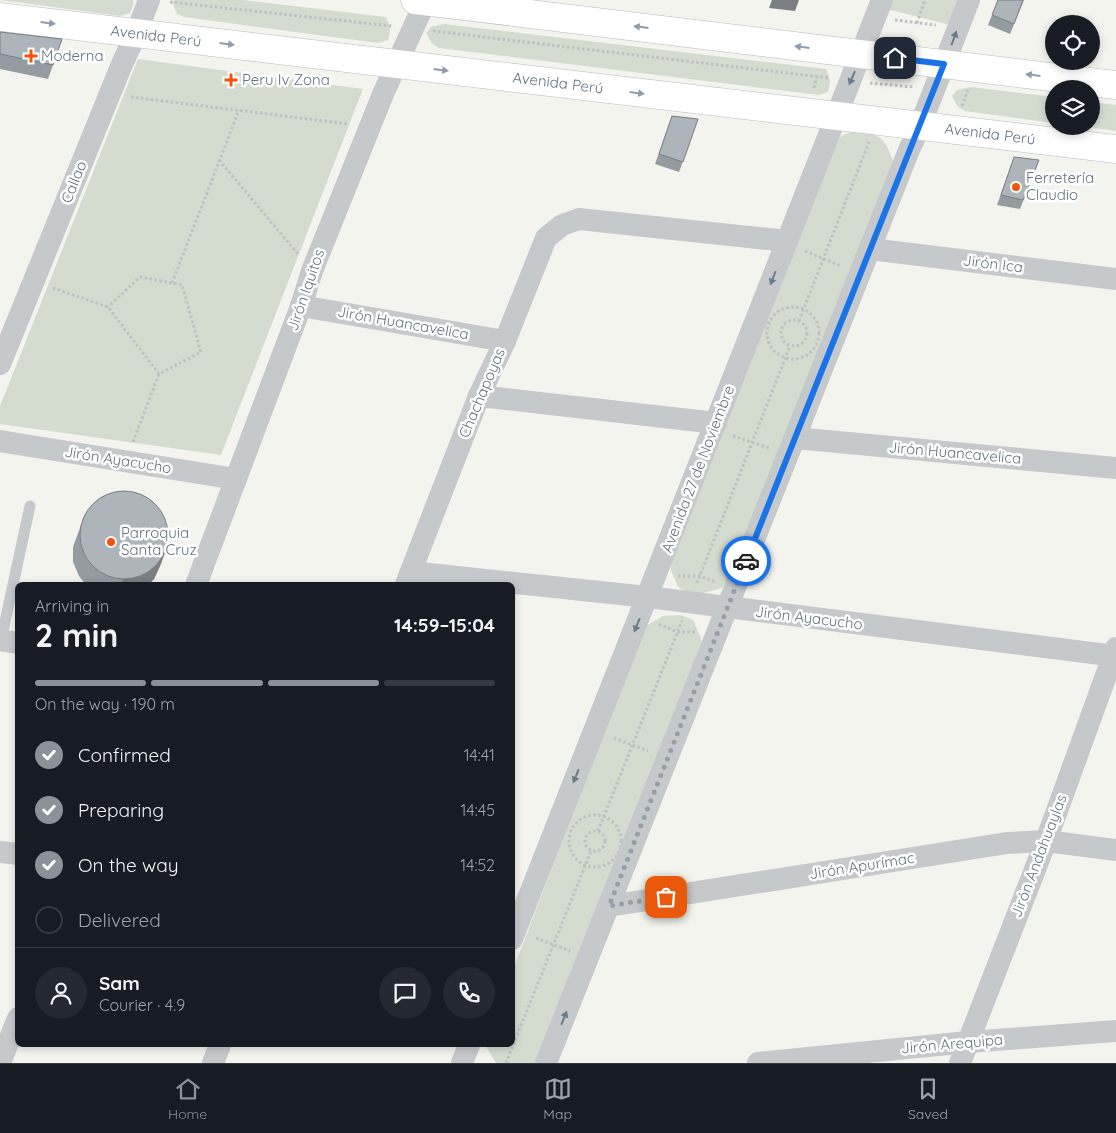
<!DOCTYPE html>
<html lang="en">
<head>
<meta charset="utf-8">
<style>
  body { margin:0; font-family:Quicksand,sans-serif; background:#242831; color:#f1f3f6; height:100vh; display:flex; flex-direction:column; font-size:19px; white-space:nowrap }
  * { box-sizing:border-box; margin:0 }
  p { font-size:16px; color:#9ea1a6 }
  .icon { flex:none; width:28px; height:28px; fill:none; stroke:currentColor; stroke-width:2; stroke-linecap:round; stroke-linejoin:round }
  .map { position:relative; flex:1; overflow:hidden }
  .side { position:absolute; left:15px; top:582px; width:500px; height:465px; display:flex; flex-direction:column; background:#171b24; border-radius:8px; box-shadow:0 2px 8px #0003 }
  .side>* { flex:none }
  .controls { position:absolute; left:1045px; top:15px; display:grid; gap:10px }
  .controls a { display:grid; place-items:center; width:55px; height:55px; border-radius:50%; background:#171b24; box-shadow:0 2px 8px #0003; font-size:25px }
  .pin { position:absolute; display:grid; place-items:center; width:42px; height:42px; color:#fff; margin:-21px; border-radius:10px; box-shadow:0 2px 8px #0006 }
  .courier { position:absolute; display:grid; place-items:center; width:50px; height:50px; margin:-25px; border:4px solid #1a73e8; border-radius:50%; background:#fff; color:#222; box-shadow:0 1px 6px #0007 }
  .head em { font-style:normal; font-weight:800 }
  .head div { display:flex; flex-direction:column-reverse }
  .head { display:flex; align-items:center; justify-content:space-between; height:85px; padding:0 20px }
  h1 { font-size:32px; font-weight:800; line-height:38px }
  .bar { display:grid; grid-template-columns:repeat(4,1fr); gap:8px 5px; align-content:center; height:60px; padding:0 20px }
  .bar i { height:6px; border-radius:4px; background:#363941 }
  .bar .current { background:#8c9099 }
  .bar p { grid-column:span 4 }
  .line { display:flex; align-items:center; gap:12px; padding:0 20px; border-top:1px solid #363941 }
  .line div { flex:1 }
  .round { display:grid; place-items:center; flex:none; width:52px; height:52px; border-radius:26px; background:#242831 }
  ol { padding:0 20px; list-style:none }
  li { display:flex; align-items:center; gap:15px; height:55px }
  li p { margin-inline-start:auto }
  li .icon { padding:5px; border-radius:50%; background:#8c9099; color:#fff; stroke-width:4 }
  li:last-child { color:#9ea1a6 }
  li i { width:28px; height:28px; border:2px solid #363941; border-radius:50% }
  .tab-bar { display:flex; justify-content:space-around; align-items:center; height:70px; border-top:1px solid #363941; background:#171b24; font-size:14px; color:#9ea1a6 }
  .tab-bar a { display:grid; justify-items:center; gap:2px }
  .tab-bar .current { color:#8c9099 }
  .map>svg:first-child { display:block }
  .green { fill:#d4dcd0 }
  .lines { fill:none; stroke-linecap:round; stroke-linejoin:round }
  .primary-casing { stroke:#b6babe; stroke-width:29 }
  .path { stroke:#bec0c2; stroke-width:3; stroke-dasharray:2.5 2.5; stroke-linecap:butt }
  .lane { stroke:#c6c9cc; stroke-width:11 }
  .street { stroke:#c6c9cc; stroke-width:22 }
  .primary { stroke:#fff; stroke-width:28 }
  .wall { fill:#959ca1 }
  .shaded-wall { fill:#797f83 }
  .building { fill:#adb5bb; stroke:#797f83 }
  .oneway { fill:#909ca9 }
  .oneway2 { fill:#6a7b8b }
  .done { stroke:#94a0a9; stroke-width:5; stroke-dasharray:0 9 }
  .route { stroke:#1a73e8; stroke-width:6 }
  .poi-dot { fill:#f5520e; stroke:#fff; stroke-width:2 }
  .labels { text-anchor:middle; stroke-width:5; stroke-linejoin:round; paint-order:stroke }
  .street-label { font-size:15px; fill:#607284; stroke:#fff }
  .poi-label { font-size:15px; fill:#607284; stroke:#fff; text-anchor:start }
</style>
</head>
<body>
<div class="map">
<svg width="1116" height="1063" viewBox="0 0 1116 1063">
  <rect width="100%" height="100%" fill="#f4f4ef"/>
  <g class="green">
    <polygon points="0,0 133,0 133,6 130,13 121,16"/>
    <path d="M174,0H244L386,17C390,26 391,31 388,40L378,43L184,17L177,14L172,2Z"/>
    <polygon points="890,0 960,0 950,25 887,9"/>
    <path d="M444,24L826,69C830,78 831,83 828,92L819,95L439,48L432,44L426,33L431,27Z"/>
    <polygon points="138,59 363,89 221,455 0,424 0,406"/>
    <polygon points="971,87 1054,97 1054,123 965,111 958,107 952,96 957,90"/>
    <polygon points="1091,102 1116,105 1116,131 1080,126 1091,126"/>
    <path d="M854,131C879,134 884,136 893,161L730,578L722,588L692,596L678,587L671,570L672,554L834,146L841,136Z"/>
    <polygon points="681,615 693,620 701,638 703,655 536,1063 496,1063 485,1045 512,1045 513,970 644,627 663,616"/>
  </g>
  <g class="lines">
    <g class="primary-casing">
      <g id="primary">
        <polyline points="415,0 1116,85"/>
        <polyline points="0,17 1116,149"/>
      </g>
    </g>
    <g class="path">
      <polyline points="170,2 392,26"/>
      <polyline points="895,20 936,25"/>
      <polyline points="917,23 925,0"/>
      <polyline points="433,31 829,78"/>
      <polyline points="870,83 914,87"/>
      <polyline points="814,88 817,76"/>
      <polyline points="131,97 348,124"/>
      <polyline points="962,106 968,90"/>
      <polyline points="219,160 298,254"/>
      <polyline points="805,251 841,266"/>
      <polyline points="172,283 239,110"/>
      <polyline points="53,288 108,307 159,374 201,352 182,285 140,277 108,307"/>
      <circle cx="793" cy="333" r="26"/>
      <circle cx="794" cy="333" r="13"/>
      <polyline points="799,321 869,142"/>
      <polyline points="733,436 769,448"/>
      <polyline points="133,442 159,374"/>
      <polyline points="678,576 700,576 715,582"/>
      <polyline points="697,583 790,346"/>
      <polyline points="659,624 677,632 696,632"/>
      <polyline points="614,738 648,751"/>
      <circle cx="595" cy="841" r="26"/>
      <circle cx="595" cy="841" r="10"/>
      <polyline points="598,831 682,621"/>
      <polyline points="536,938 570,951"/>
      <polyline points="506,1063 591,851"/>
    </g>
    <polyline class="lane" points="1,640 30,506"/>
    <g class="street">
      <polyline points="870,249 1116,279"/>
      <polyline points="301,306 505,341"/>
      <polyline points="0,364 122,64 136,34 149,0"/>
      <polyline points="479,396 716,423"/>
      <polyline points="795,438 1116,468"/>
      <polyline points="0,441 236,479"/>
      <polyline points="411,572 648,597 1116,656"/>
      <polyline points="406,584 479,396 505,341 546,238 562,225 579,219 787,241"/>
      <polyline points="196,585 301,306 312,271 383,94 426,0"/>
      <polyline points="0,640 18,643"/>
      <polyline points="0,852 18,854"/>
      <polyline points="609,906 1007,843 1046,841 1116,850"/>
      <polyline points="512,939 882,0"/>
      <polyline points="0,1063 18,1018"/>
      <polyline points="213,1063 220,1045"/>
      <polyline points="462,1063 469,1045"/>
      <polyline points="546,1063 909,150 920,126 969,0"/>
      <polyline points="758,1063 968,1042 1116,1031"/>
      <polyline points="960,1063 1046,841 1116,648"/>
    </g>
    <use href="#primary" class="primary"/>
  </g>
  <g class="wall">
    <polygon points="998,0 1024,0 1010,34 988,25"/>
    <polygon points="0,32 53,65 48,79 0,69"/>
    <polygon points="672,116 698,119 679,172 655,164"/>
    <polygon points="1014,157 1039,160 1020,209 997,205"/>
    <polygon points="85,514 167,547 160,566 154,579 148,585 86,585 79,576 73,562 73,547"/>
  </g>
  <g class="shaded-wall">
    <polygon points="772,0 799,0 795,11 769,8"/>
    <polygon points="167,547 160,566 154,579 148,585 121,585 123,579"/>
  </g>
  <g class="building">
    <polygon points="998,0 1023,0 1014,24 992,15"/>
    <polygon points="0,32 62,39 53,65 0,54"/>
    <polygon points="672,116 698,119 683,162 659,154"/>
    <polygon points="1014,157 1039,160 1023,200 1001,195"/>
    <circle cx="124" cy="535" r="44"/>
  </g>
  <defs><path id="oneway-solid" d="M-6-.8H1V-3.2L6.5 0L1 3.2V.8H-6Z" transform="scale(1.25)"/></defs>
  <g class="oneway">
    <use href="#oneway-solid" transform="translate(48 23) rotate(7)"/>
    <use href="#oneway-solid" transform="translate(641 27) rotate(-173)"/>
    <use href="#oneway-solid" transform="translate(227 44) rotate(7)"/>
    <use href="#oneway-solid" transform="translate(802 47) rotate(-173)"/>
    <use href="#oneway-solid" transform="translate(441 70) rotate(7)"/>
    <use href="#oneway-solid" transform="translate(1033 75) rotate(-173)"/>
    <use href="#oneway-solid" transform="translate(637 93) rotate(7)"/>
  </g>
  <g class="oneway2">
    <use href="#oneway-solid" transform="translate(954 38) rotate(-70)"/>
    <use href="#oneway-solid" transform="translate(852 78) rotate(113)"/>
    <use href="#oneway-solid" transform="translate(773 278) rotate(111)"/>
    <use href="#oneway-solid" transform="translate(637 625) rotate(112)"/>
    <use href="#oneway-solid" transform="translate(576 776) rotate(112)"/>
    <use href="#oneway-solid" transform="translate(564 1018) rotate(-68)"/>
  </g>
  <g class="lines">
    <polyline class="done" points="666,897 609,906 746,561"/>
    <polyline class="route" points="746,561 944,64 895,58"/>
  </g>
  <g class="poi-dot">
    <path d="M28.5 48.5h5v5h5v5h-5v5h-5v-5h-5v-5h5z"/>
    <path d="M228.5 72.5h5v5h5v5h-5v5h-5v-5h-5v-5h5z"/>
    <circle cx="1016" cy="187" r="5"/>
    <circle cx="111" cy="542" r="5"/>
  </g>
  <g class="labels">
    <g class="street-label">
      <text transform="translate(156 36) rotate(7)" y="5">Avenida Perú</text>
      <text transform="translate(558 83) rotate(7)" y="5">Avenida Perú</text>
      <text transform="translate(990 134) rotate(7)" y="5">Avenida Perú</text>
      <text transform="translate(74 182) rotate(-68)" y="5">Callao</text>
      <text transform="translate(993 264) rotate(7)" y="5">Jirón Ica</text>
      <text transform="translate(306 290) rotate(-71)" y="5">Jirón Iquitos</text>
      <text transform="translate(403 323) rotate(10)" y="5">Jirón Huancavelica</text>
      <text transform="translate(482 393) rotate(-67)" y="5">Chachapoyas</text>
      <text transform="translate(955 453) rotate(5)" y="5">Jirón Huancavelica</text>
      <text transform="translate(118 460) rotate(9)" y="5">Jirón Ayacucho</text>
      <text transform="translate(698 469) rotate(-69)" y="5">Avenida 27 de Noviembre</text>
      <text transform="translate(809 618) rotate(7)" y="5">Jirón Ayacucho</text>
      <text transform="translate(1039 856) rotate(-69)" y="5">Jirón Andahuaylas</text>
      <text transform="translate(862 866) rotate(-9)" y="5">Jirón Apurímac</text>
      <text transform="translate(952 1044) rotate(-5)" y="5">Jirón Arequipa</text>
    </g>
    <g class="poi-label">
      <text x="41" y="61">Moderna</text>
      <text x="242" y="85">Peru Iv Zona</text>
      <text x="1026" y="183">Ferretería<tspan x="1026" dy="17">Claudio</tspan></text>
      <text x="121" y="538">Parroquia<tspan x="121" dy="17">Santa Cruz</tspan></text>
    </g>
  </g>
</svg>
<div class="controls">
<a><svg class="icon" aria-label="locate" viewBox="0 0 24 24"><circle cx="12" cy="12" r="6"/><path d="M12 2v4M12 18v4M2 12h4M18 12h4"/></svg></a>
<a><svg class="icon" aria-label="layers" viewBox="0 0 24 24"><path d="M12 4l9 5-9 5-9-5zM3 14l9 5 9-5"/></svg></a>
</div>
<div class="pin" style="left:666px;top:897px;background:#ea580c"><svg class="icon" aria-label="bag" viewBox="0 0 24 24"><path d="M5 8h14l-1 12H6zM9 8a3 3 0 0 1 6 0"/></svg></div>
<div class="pin" style="left:895px;top:58px;background:#1f2937"><svg class="icon" aria-label="home" viewBox="0 0 24 24"><path d="M3 11l9-7 9 7M6 9v11h12V9"/></svg></div>
<div class="courier" style="left:746px;top:561px"><svg class="icon" aria-label="car" viewBox="0 0 24 24"><path d="M5 17H2v-5l4-1 3-4h7l3 4 3 1v5h-3M9 17h6M6 11h13"/><circle cx="7" cy="17" r="2"/><circle cx="17" cy="17" r="2"/></svg></div>
<section class="side">
<div class="head"><div><h1>2 min</h1><p>Arriving in</p></div><em>14:59–15:04</em></div>
<div class="bar"><i class="current"></i><i class="current"></i><i class="current"></i><i></i><p>On the way · 190 m</p></div>
<ol>
<li><svg class="icon" aria-label="check" viewBox="0 0 24 24"><path d="M5 12l5 5 9-10"/></svg>Confirmed<p>14:41</p></li>
<li><svg class="icon" aria-label="check" viewBox="0 0 24 24"><path d="M5 12l5 5 9-10"/></svg>Preparing<p>14:45</p></li>
<li><svg class="icon" aria-label="check" viewBox="0 0 24 24"><path d="M5 12l5 5 9-10"/></svg>On the way<p>14:52</p></li>
<li><i></i>Delivered</li>
</ol>
<div class="line" style="height:90px"><a class="round"><svg class="icon" aria-label="person" viewBox="0 0 24 24"><circle cx="12" cy="8" r="4"/><path d="M4 21q1-7 8-7t8 7"/></svg></a><div><b>Sam</b><p>Courier · 4.9</p></div><a class="round"><svg class="icon" aria-label="chat" viewBox="0 0 24 24"><path d="M4 5h16v11H9l-5 4z"/></svg></a><a class="round"><svg class="icon" aria-label="phone" viewBox="0 0 24 24"><path d="M5 4h4l2 5-3 2q2 4 5 5l2-3 5 2v4C11 20 4 13 5 4z"/></svg></a></div>
</section>
</div>
<nav class="tab-bar">
<a class="current"><svg class="icon" aria-label="home" viewBox="0 0 24 24"><path d="M3 11l9-7 9 7M6 9v11h12V9"/></svg>Home</a>
<a><svg class="icon" aria-label="map" viewBox="0 0 24 24"><path d="M3 6l6-2 6 2 6-2v14l-6 2-6-2-6 2zM9 4v14M15 6v14"/></svg>Map</a>
<a><svg class="icon" aria-label="saved" viewBox="0 0 24 24"><path d="M7 4h10v16l-5-4-5 4z"/></svg>Saved</a>
</nav>
</body>
</html>
